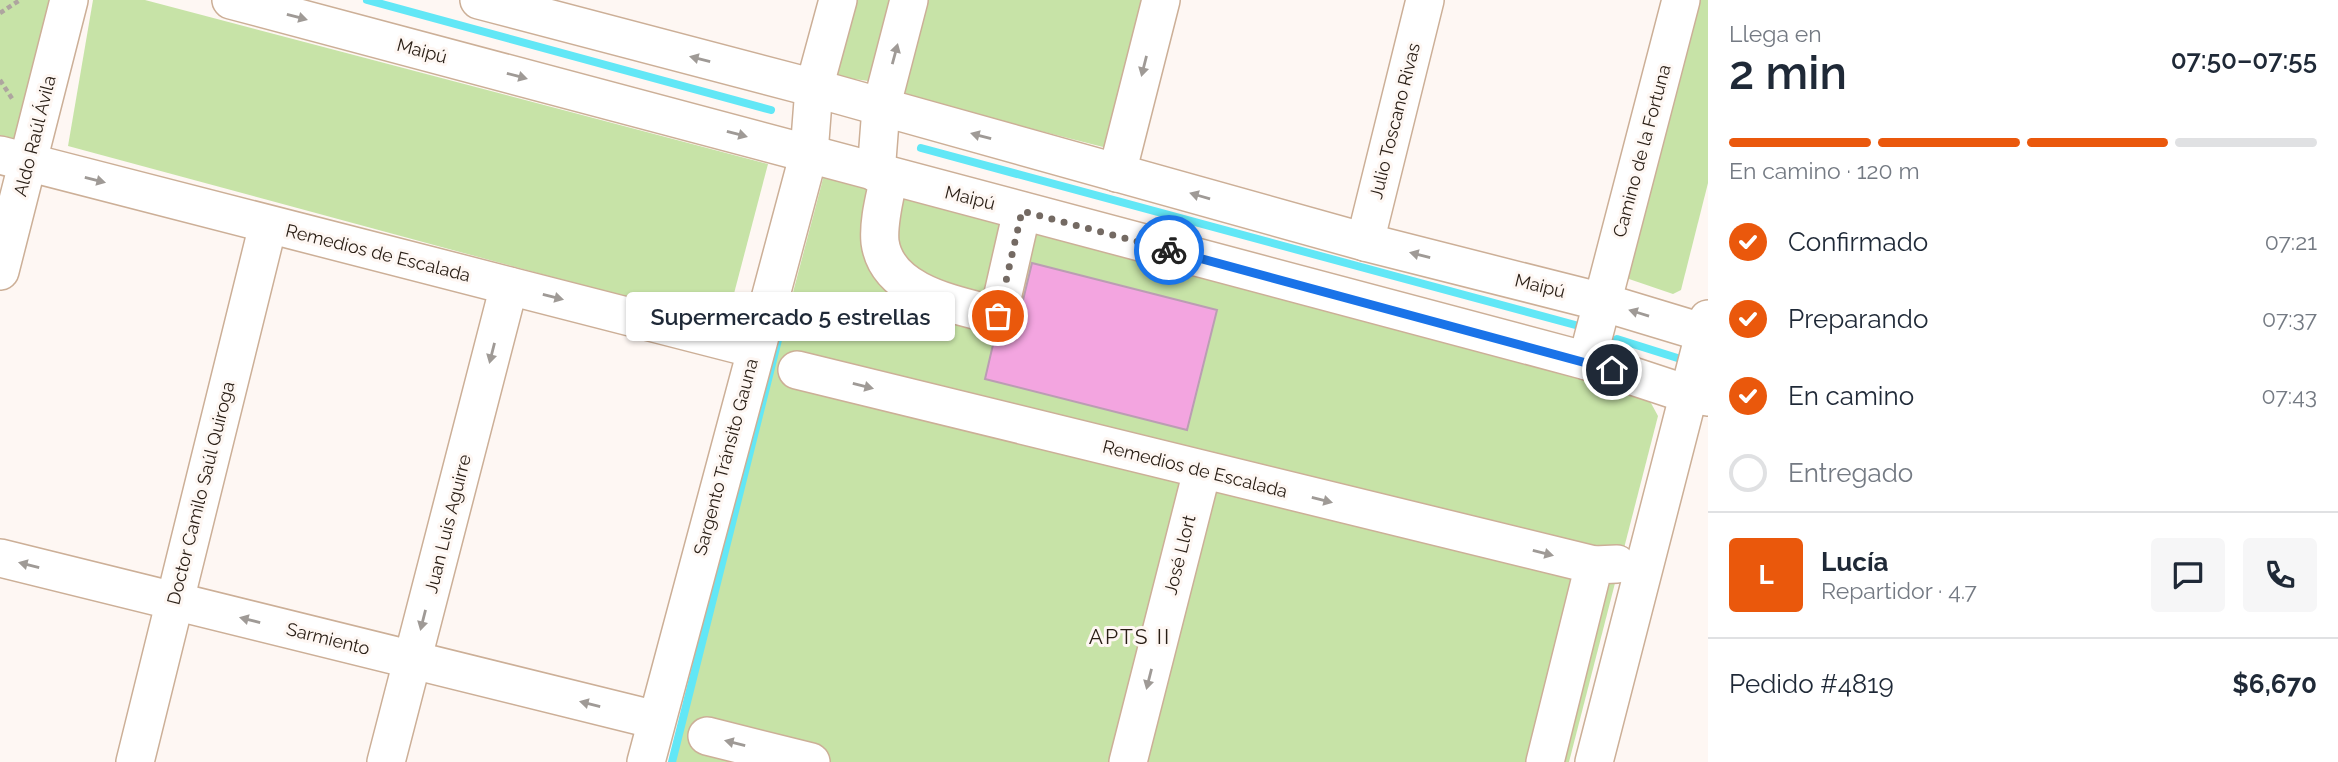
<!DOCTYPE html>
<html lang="es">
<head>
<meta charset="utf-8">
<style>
  body { margin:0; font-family:Raleway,sans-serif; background:#f6f6f7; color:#1f2937; height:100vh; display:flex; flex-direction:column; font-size:26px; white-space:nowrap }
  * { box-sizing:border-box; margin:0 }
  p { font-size:23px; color:#747a83 }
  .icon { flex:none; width:38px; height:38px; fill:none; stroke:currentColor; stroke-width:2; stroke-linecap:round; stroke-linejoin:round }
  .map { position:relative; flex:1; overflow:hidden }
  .side { display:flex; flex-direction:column; background:#fff; width:630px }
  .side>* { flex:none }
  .pin { position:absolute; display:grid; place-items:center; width:60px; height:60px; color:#fff; margin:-30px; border:4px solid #fff; border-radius:50%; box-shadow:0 2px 7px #0007 }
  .courier { position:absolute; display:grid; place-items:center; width:70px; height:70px; margin:-35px; border:5px solid #1a73e8; border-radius:50%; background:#fff; color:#222; box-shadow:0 2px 9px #0007 }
  .bubble { position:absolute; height:49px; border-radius:7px; background:#fff; box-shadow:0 2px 5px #0004; font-size:23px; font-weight:600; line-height:49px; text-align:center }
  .summary em { font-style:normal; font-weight:600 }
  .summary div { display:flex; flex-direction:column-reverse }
  .summary { display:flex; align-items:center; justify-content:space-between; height:119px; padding:0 21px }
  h1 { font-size:46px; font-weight:600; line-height:52px }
  .bar { display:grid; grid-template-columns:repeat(4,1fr); gap:10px 7px; align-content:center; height:84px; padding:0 21px }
  .bar i { height:9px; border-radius:5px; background:#e0e1e3 }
  .bar .selected { background:#ea580c }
  .bar p { grid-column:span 4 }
  .line { display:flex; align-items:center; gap:18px; padding:0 21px; border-top:2px solid #e0e1e3 }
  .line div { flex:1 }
  .round { display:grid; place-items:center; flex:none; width:74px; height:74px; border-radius:7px; background:#f6f6f7 }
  ol { padding:0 21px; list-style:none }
  li { display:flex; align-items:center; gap:21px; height:77px }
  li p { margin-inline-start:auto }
  li .icon { padding:7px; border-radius:50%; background:#ea580c; color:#fff; stroke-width:4 }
  li:last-child { color:#747a83 }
  li i { width:38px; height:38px; border:4px solid #e0e1e3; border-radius:50% }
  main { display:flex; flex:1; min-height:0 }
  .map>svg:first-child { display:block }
  .green { fill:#c7e3a7 }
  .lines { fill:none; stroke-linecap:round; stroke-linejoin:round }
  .stream { stroke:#62e7f6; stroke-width:8 }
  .building { fill:#f3a5e0; stroke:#bb9db3; stroke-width:2 }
  .minor-casing { stroke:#ccaf97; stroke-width:40 }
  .path { stroke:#aea59f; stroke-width:4.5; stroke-dasharray:5 3.5; stroke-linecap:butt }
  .minor { stroke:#fff; stroke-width:37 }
  .oneway { fill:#9f9a96 }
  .done { stroke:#746a63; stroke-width:7; stroke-dasharray:0 12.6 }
  .route { stroke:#1a73e8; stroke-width:9 }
  .labels { text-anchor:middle; stroke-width:6; stroke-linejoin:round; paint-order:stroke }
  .street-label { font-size:18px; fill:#291e15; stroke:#fef7f3 }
  .quarter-label { font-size:21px; letter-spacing:2px; fill:#291e15; stroke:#fef7f3 }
</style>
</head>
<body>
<main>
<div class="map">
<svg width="1708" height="762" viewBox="0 0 1708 762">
  <rect width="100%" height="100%" fill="#fef7f3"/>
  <g class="green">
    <polygon points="0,0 53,0 25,142 0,135"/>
    <polygon points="93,0 145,0 768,164 726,324 68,146"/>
    <polygon points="852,0 896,0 875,82 833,76"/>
    <polygon points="927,0 1145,0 1107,148 903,96"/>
    <polygon points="1698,0 1708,0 1708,183 1681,290 1673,294 1629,279 1626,271"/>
    <polygon points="824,175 1645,392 1658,416 1569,762 669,762"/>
  </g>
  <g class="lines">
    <g class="stream">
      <polyline points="367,0 771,110"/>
      <polyline points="921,148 1579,326"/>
      <polyline points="1617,339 1687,361"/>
      <polyline points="672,762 781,328"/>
    </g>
  </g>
  <polygon class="building" points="1032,263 1217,310 1187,430 985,379 995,336 1004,336 1013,331 1018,321"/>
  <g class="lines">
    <g class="minor-casing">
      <g id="minor">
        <polyline points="231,0 1587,361 1687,394 1708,397"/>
        <polyline points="479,0 814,88 1365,242 1602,302 1708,334"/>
        <polyline points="0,155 755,349"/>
        <polyline points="876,173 881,108 909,0"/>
        <polyline points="1117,173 1161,0"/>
        <path d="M889,177C885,197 878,221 880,242C887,294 958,305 998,316L1022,211"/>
        <polyline points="1365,242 1425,0"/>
        <polyline points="0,271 69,0"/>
        <polyline points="1587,361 1681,0"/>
        <polyline points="797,370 1594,565"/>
        <polyline points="0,558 656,720"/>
        <polyline points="707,736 811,762"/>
        <polyline points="135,762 268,225"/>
        <polyline points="386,762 509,286"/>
        <polyline points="646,762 809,153 814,88 838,0"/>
        <polyline points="1128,762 1202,471"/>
        <polyline points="1545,762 1594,565 1617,564"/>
        <polyline points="1594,762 1708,319"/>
      </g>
    </g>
    <g class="path">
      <polyline points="0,13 20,0"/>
      <polyline points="0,80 13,100"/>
    </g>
    <use href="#minor" class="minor"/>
  </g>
  <defs><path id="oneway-solid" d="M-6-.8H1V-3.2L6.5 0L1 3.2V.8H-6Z" transform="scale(1.75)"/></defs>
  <g class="oneway">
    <use href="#oneway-solid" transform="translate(297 17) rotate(15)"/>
    <use href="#oneway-solid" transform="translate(895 54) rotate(-75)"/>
    <use href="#oneway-solid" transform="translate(700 59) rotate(-166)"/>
    <use href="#oneway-solid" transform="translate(1144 66) rotate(104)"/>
    <use href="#oneway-solid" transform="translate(517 76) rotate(15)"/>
    <use href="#oneway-solid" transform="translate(737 134) rotate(15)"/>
    <use href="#oneway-solid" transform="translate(981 136) rotate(-165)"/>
    <use href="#oneway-solid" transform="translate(95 180) rotate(14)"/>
    <use href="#oneway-solid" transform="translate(1200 196) rotate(-164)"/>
    <use href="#oneway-solid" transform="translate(1420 255) rotate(-166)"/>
    <use href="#oneway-solid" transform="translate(553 297) rotate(14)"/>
    <use href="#oneway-solid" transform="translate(1639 313) rotate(-163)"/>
    <use href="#oneway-solid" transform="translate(492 353) rotate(104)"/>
    <use href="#oneway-solid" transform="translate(863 386) rotate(14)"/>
    <use href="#oneway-solid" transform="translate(1322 500) rotate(14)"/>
    <use href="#oneway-solid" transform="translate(1543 553) rotate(14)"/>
    <use href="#oneway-solid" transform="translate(29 565) rotate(-166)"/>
    <use href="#oneway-solid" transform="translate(250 620) rotate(-166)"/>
    <use href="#oneway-solid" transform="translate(423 620) rotate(104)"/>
    <use href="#oneway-solid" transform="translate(1149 679) rotate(104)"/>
    <use href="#oneway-solid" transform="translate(590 704) rotate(-166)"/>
    <use href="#oneway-solid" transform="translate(735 743) rotate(-166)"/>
  </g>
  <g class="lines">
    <polyline class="done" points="998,316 1022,211 1169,250"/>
    <polyline class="route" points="1169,250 1612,370"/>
  </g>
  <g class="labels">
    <g class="street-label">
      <text transform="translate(422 51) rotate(15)" y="6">Maipú</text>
      <text transform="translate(1395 121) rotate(-76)" y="6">Julio Toscano Rivas</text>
      <text transform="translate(35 136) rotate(-76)" y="6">Aldo Raúl Ávila</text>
      <text transform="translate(1642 151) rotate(-75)" y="6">Camino de la Fortuna</text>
      <text transform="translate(970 198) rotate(14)" y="6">Maipú</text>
      <text transform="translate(378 253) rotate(14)" y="6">Remedios de Escalada</text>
      <text transform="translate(1540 286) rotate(14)" y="6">Maipú</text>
      <text transform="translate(726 457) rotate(-75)" y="6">Sargento Tránsito Gauna</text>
      <text transform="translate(1195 469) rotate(14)" y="6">Remedios de Escalada</text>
      <text transform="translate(201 493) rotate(-76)" y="6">Doctor Camilo Saúl Quiroga</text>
      <text transform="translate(448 524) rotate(-76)" y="6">Juan Luis Aguirre</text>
      <text transform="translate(1180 555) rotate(-76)" y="6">José Llort</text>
      <text transform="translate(328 639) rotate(14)" y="6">Sarmiento</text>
    </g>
    <g class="quarter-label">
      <text x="1130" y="644">APTS II</text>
    </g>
  </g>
</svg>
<div class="pin" style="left:998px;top:316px;background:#ea580c"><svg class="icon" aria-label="bag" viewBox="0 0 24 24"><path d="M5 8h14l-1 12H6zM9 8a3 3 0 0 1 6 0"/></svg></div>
<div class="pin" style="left:1612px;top:370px;background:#1f2937"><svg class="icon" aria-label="home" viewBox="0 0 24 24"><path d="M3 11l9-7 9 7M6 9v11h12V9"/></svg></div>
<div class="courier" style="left:1169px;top:250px"><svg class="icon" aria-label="bike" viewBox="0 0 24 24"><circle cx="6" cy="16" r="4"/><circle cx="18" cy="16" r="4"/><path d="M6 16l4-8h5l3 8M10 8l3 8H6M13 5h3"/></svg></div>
<div class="bubble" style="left:626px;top:292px;width:329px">Supermercado 5 estrellas</div>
</div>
<section class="side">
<div class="summary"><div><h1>2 min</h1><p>Llega en</p></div><em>07:50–07:55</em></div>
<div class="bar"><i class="selected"></i><i class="selected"></i><i class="selected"></i><i></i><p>En camino · 120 m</p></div>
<ol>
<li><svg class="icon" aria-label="check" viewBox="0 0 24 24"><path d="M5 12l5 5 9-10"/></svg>Confirmado<p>07:21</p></li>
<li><svg class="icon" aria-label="check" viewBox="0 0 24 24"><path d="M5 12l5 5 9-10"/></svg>Preparando<p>07:37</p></li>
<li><svg class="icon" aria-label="check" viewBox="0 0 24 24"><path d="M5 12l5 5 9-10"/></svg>En camino<p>07:43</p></li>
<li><i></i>Entregado</li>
</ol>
<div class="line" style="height:126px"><b class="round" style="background:#ea580c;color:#fff">L</b><div><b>Lucía</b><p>Repartidor · 4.7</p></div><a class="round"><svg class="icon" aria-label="chat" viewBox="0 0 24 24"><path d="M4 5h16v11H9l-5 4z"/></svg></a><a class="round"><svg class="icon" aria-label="phone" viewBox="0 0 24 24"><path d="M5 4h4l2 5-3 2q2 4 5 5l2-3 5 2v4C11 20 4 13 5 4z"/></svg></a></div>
<div class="line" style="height:91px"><div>Pedido #4819</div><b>$6,670</b></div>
</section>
</main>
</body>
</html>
